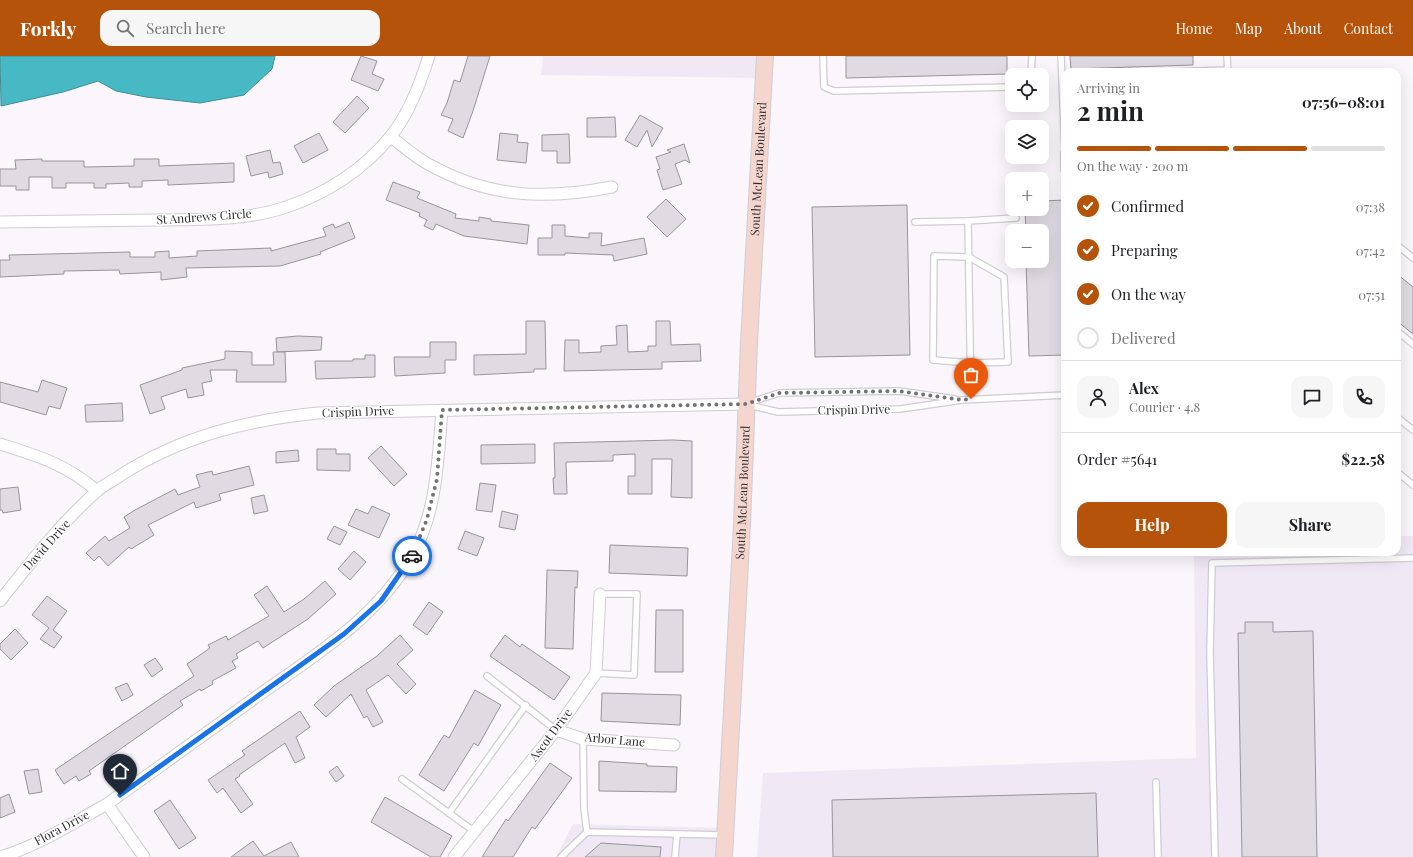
<!DOCTYPE html>
<html lang="en">
<head>
<meta charset="utf-8">
<style>
  body { margin:0; font-family:"Playfair Display",serif; background:#f6f6f6; color:#202124; height:100vh; display:flex; flex-direction:column; font-size:15px; white-space:nowrap }
  * { box-sizing:border-box; margin:0 }
  p { font-size:13px; color:#757577 }
  .icon { flex:none; width:22px; height:22px; fill:none; stroke:currentColor; stroke-width:2; stroke-linecap:round; stroke-linejoin:round }
  .map { position:relative; flex:1; overflow:hidden }
  .details { position:absolute; left:1061px; top:12px; width:340px; height:488px; display:flex; flex-direction:column; background:#fff; border-radius:12px; box-shadow:0 4px 16px #0002 }
  .details>* { flex:none }
  .tools { position:absolute; left:1005px; top:12px; display:grid; gap:8px }
  .tools a { display:grid; place-items:center; width:44px; height:44px; border-radius:8px; background:#fff; box-shadow:0 4px 16px #0002; font-size:20px }
  .pin { position:absolute; display:grid; place-items:center; width:34px; height:34px; color:#fff; margin:-41px -17px; border-radius:50% 50% 50% 0; rotate:-45deg; box-shadow:0 0 4px #0007 }
  .pin .icon { rotate:45deg }
  .courier { position:absolute; display:grid; place-items:center; width:40px; height:40px; margin:-20px; border:3px solid #1a73e8; border-radius:50%; background:#fff; color:#222; box-shadow:0 1px 5px #0007 }
  .summary em { font-style:normal; font-weight:700 }
  .summary div { display:flex; flex-direction:column-reverse }
  .summary { display:flex; align-items:center; justify-content:space-between; height:68px; padding:0 16px }
  h1 { font-size:26px; font-weight:700; line-height:30px }
  .bar { display:grid; grid-template-columns:repeat(4,1fr); gap:6px 4px; align-content:center; height:48px; padding:0 16px }
  .bar i { height:5px; border-radius:3px; background:#e0e0e0 }
  .bar .on { background:#b45309 }
  .bar p { grid-column:span 4 }
  .line { display:flex; align-items:center; gap:10px; padding:0 16px; border-top:1px solid #e0e0e0 }
  .line div { flex:1 }
  .round { display:grid; place-items:center; flex:none; width:42px; height:42px; border-radius:12px; background:#f6f6f6 }
  ol { padding:0 16px; list-style:none }
  li { display:flex; align-items:center; gap:12px; height:44px }
  li p { margin-inline-start:auto }
  li .icon { padding:4px; border-radius:50%; background:#b45309; color:#fff; stroke-width:4 }
  li:last-child { color:#757577 }
  li i { width:22px; height:22px; border:2px solid #e0e0e0; border-radius:50% }
  .button { display:flex; gap:8px; margin-top:auto; padding:8px 16px }
  .button a { flex:1; height:46px; border-radius:12px; background:#b45309; color:#fff; font-size:16px; font-weight:700; line-height:46px; text-align:center }
  .button a+a { background:#f6f6f6; color:#202124 }
  header { display:flex; align-items:center; gap:24px; box-sizing:border-box; height:56px; padding:0 20px; background:#b45309; color:#fff }
  header strong { font-size:19px }
  nav { display:flex; gap:22px; margin-inline-start:auto; font-size:14px }
  .search { width:280px; height:36px; background:#f6f6f6; display:flex; align-items:center; gap:10px; box-sizing:border-box; padding:0 14px; border-radius:12px; color:#757577; font-size:15px }
  .map>svg:first-child { display:block }
  .built { fill:#f1e8f5 }
  .water { fill:#47b9c4; stroke:#3f8e97 }
  .building { fill:#e0dbe2; stroke:#99949b }
  .lines { fill:none; stroke-linecap:round; stroke-linejoin:round }
  .service-casing { stroke:#d0ccd3; stroke-width:8 }
  .minor-casing { stroke:#d0ccd3; stroke-width:13 }
  .secondary-casing { stroke:#d0ccd3; stroke-width:18 }
  .service { stroke:#fff; stroke-width:5.5 }
  .minor { stroke:#fff; stroke-width:11 }
  .secondary { stroke:#f4d6ce; stroke-width:16 }
  .done { stroke:#747275; stroke-width:4; stroke-dasharray:0 7.2 }
  .route { stroke:#1a73e8; stroke-width:5 }
  .labels { text-anchor:middle; stroke-width:3; stroke-linejoin:round; paint-order:stroke }
  .street-label { font-size:12px; fill:#2c2b2d; stroke:#fff }
</style>
</head>
<body>
<header>
<strong>Forkly</strong>
<div class="search"><svg class="icon" aria-label="search" viewBox="0 0 24 24"><circle cx="10" cy="10" r="6"/><path d="M15 15l6 6"/></svg>Search here</div>
<nav><a>Home</a><a>Map</a><a>About</a><a>Contact</a></nav>
</header>
<div class="map">
<svg width="1413" height="801" viewBox="0 0 1413 801">
  <rect width="100%" height="100%" fill="#faf6fc"/>
  <g class="built">
    <polygon points="543,0 761,0 760,22 541,19"/>
    <polygon points="1397,480 1413,480 1413,801 757,801 763,717 1196,702 1194,496 1397,496"/>
    <polygon points="573,768 722,772 720,801 556,801"/>
  </g>
  <polygon class="water" points="0,0 275,0 272,13 244,39 200,47 146,41 116,35 98,25 63,36 1,50"/>
  <g class="building">
    <polygon points="361,0 377,5 372,18 384,23 378,35 351,24"/>
    <polygon points="468,0 490,0 473,55 463,82 448,75 453,63 441,59 447,47 454,24 460,26"/>
    <polygon points="846,0 1007,0 1007,18 846,22"/>
    <polygon points="1070,0 1193,0 1193,9 1071,13"/>
    <polygon points="357,40 369,52 345,77 333,66"/>
    <polygon points="640,59 663,72 652,91 647,74 637,91 625,84"/>
    <polygon points="615,61 616,81 587,81 587,62"/>
    <polygon points="319,77 328,94 303,107 294,90"/>
    <polygon points="500,77 518,79 517,86 528,87 526,107 497,104"/>
    <polygon points="569,78 570,107 557,107 557,95 542,95 542,79"/>
    <polygon points="684,88 690,107 685,104 675,108 682,128 663,134 657,114 660,113 656,101 671,96 667,94"/>
    <polygon points="270,94 273,107 280,106 283,118 269,122 268,116 251,120 246,100"/>
    <polygon points="42,103 42,105 84,105 84,111 134,110 134,103 159,103 159,110 234,107 234,126 168,129 168,124 142,125 142,131 129,131 129,127 106,128 106,132 94,132 94,127 66,127 66,132 52,132 52,121 29,121 29,134 16,134 16,130 0,130 0,113 16,113 15,104"/>
    <polygon points="393,126 420,136 417,142 456,158 455,162 479,165 479,161 491,163 491,165 529,169 527,188 464,180 436,168 433,174 424,170 427,164 419,160 420,157 386,144"/>
    <polygon points="666,143 686,163 667,181 647,161"/>
    <polygon points="1065,144 1065,299 1029,300 1026,205 1042,205 1042,175 1026,175 1025,153 1042,153 1042,145"/>
    <polygon points="907,149 910,299 815,301 812,151"/>
    <polygon points="349,166 355,182 320,196 321,198 280,210 186,212 187,221 161,224 161,216 120,218 119,214 64,215 64,218 0,221 0,204 10,204 9,199 130,196 130,201 155,201 155,196 169,195 169,202 197,200 197,195 271,192 271,195 326,180 323,172 333,168 335,172"/>
    <polygon points="552,169 565,169 565,180 589,182 589,177 602,177 601,190 644,182 647,198 614,205 613,199 565,197 565,199 538,199 538,182 552,182"/>
    <polygon points="1397,218 1413,231 1413,278 1397,265"/>
    <polygon points="526,265 545,265 546,313 534,313 534,316 474,319 474,299 526,298"/>
    <polygon points="656,265 670,265 671,289 700,288 701,305 662,306 662,313 564,315 565,284 579,284 579,297 601,296 601,290 617,289 616,270 627,269 628,296 648,295 648,290 656,290"/>
    <polygon points="298,280 322,281 321,294 277,296 276,282"/>
    <polygon points="430,286 456,286 456,304 445,304 445,317 395,320 394,301 430,301"/>
    <polygon points="225,295 252,296 252,309 274,309 273,296 285,296 286,326 236,326 237,314 210,314 212,325 202,327 204,339 188,342 186,333 161,341 165,353 150,358 140,329 182,314 182,312 225,303"/>
    <polygon points="365,299 375,299 375,321 316,323 315,305 353,305 353,303 365,303"/>
    <polygon points="42,324 67,332 60,353 49,350 46,359 0,346 0,326 38,336"/>
    <polygon points="122,347 123,365 86,366 85,349"/>
    <polygon points="673,384 692,385 692,442 671,441 672,403 652,403 652,438 628,438 628,420 635,420 635,398 613,399 613,405 566,406 567,438 554,438 553,422 555,422 554,387"/>
    <polygon points="535,388 535,407 481,408 481,389"/>
    <polygon points="381,390 407,418 394,430 368,402"/>
    <polygon points="317,393 336,393 336,398 350,398 350,415 317,414"/>
    <polygon points="298,394 299,405 276,407 276,396"/>
    <polygon points="249,410 254,429 219,438 221,444 196,452 194,446 148,469 154,479 131,493 129,491 108,510 99,500 94,505 86,497 105,480 109,485 130,472 124,461 135,454 175,433 178,439 200,431 196,419 212,415 213,419"/>
    <polygon points="480,427 496,429 492,456 476,454"/>
    <polygon points="18,431 21,454 3,457 2,454 0,454 0,433"/>
    <polygon points="264,439 268,455 254,458 251,442"/>
    <polygon points="372,450 390,458 379,482 348,469 356,453 368,458"/>
    <polygon points="502,455 518,459 515,474 499,471"/>
    <polygon points="334,470 347,476 340,489 327,483"/>
    <polygon points="465,475 484,482 477,500 458,493"/>
    <polygon points="610,489 688,492 687,520 609,517"/>
    <polygon points="354,495 366,506 350,524 338,513"/>
    <polygon points="547,514 578,515 577,532 575,531 573,593 545,592"/>
    <polygon points="325,525 336,538 308,563 263,592 258,585 236,598 238,602 232,605 236,612 212,625 213,628 201,635 200,633 180,645 183,649 89,715 91,718 79,725 76,720 64,728 55,714 194,620 187,608 210,592 208,589 226,580 228,584 269,560 254,539 267,530 284,556 304,543"/>
    <polygon points="47,540 67,555 53,574 62,581 54,592 40,583 49,572 32,559"/>
    <polygon points="429,546 443,556 427,579 413,569"/>
    <polygon points="656,554 683,554 683,616 655,616"/>
    <polygon points="1245,566 1273,566 1273,576 1313,575 1317,801 1242,801 1238,577 1245,577"/>
    <polygon points="15,573 28,587 11,604 0,593 0,588"/>
    <polygon points="400,579 413,594 397,608 416,628 406,638 388,619 366,634 383,666 373,671 367,660 364,662 351,638 326,661 314,649 334,630 377,600"/>
    <polygon points="505,579 520,591 522,588 570,621 554,644 490,600"/>
    <polygon points="155,602 163,613 152,621 144,609"/>
    <polygon points="127,627 133,639 122,645 115,632"/>
    <polygon points="475,634 501,649 478,690 474,687 444,735 419,719 444,679 449,682"/>
    <polygon points="602,637 681,639 680,669 601,665"/>
    <polygon points="300,655 310,671 296,681 305,702 295,707 285,687 239,719 240,720 235,723 253,748 241,757 223,732 217,737 208,724 245,699 242,695"/>
    <polygon points="599,705 647,708 647,710 677,711 676,736 599,735"/>
    <polygon points="550,707 572,722 535,773 532,771 513,801 482,801 506,763 508,765"/>
    <polygon points="337,710 344,720 336,726 329,716"/>
    <polygon points="38,713 42,736 29,738 24,715"/>
    <polygon points="1096,737 1098,801 833,801 832,744"/>
    <polygon points="9,738 15,756 0,762 0,742"/>
    <polygon points="385,741 452,780 440,801 431,801 371,766"/>
    <polygon points="170,744 196,782 179,793 154,755"/>
    <polygon points="253,785 264,800 291,786 299,801 231,801"/>
    <polygon points="601,787 661,791 660,801 585,801"/>
  </g>
  <g class="lines">
    <g class="service-casing">
      <g id="service">
        <polyline points="823,0 824,31 834,35 1012,31"/>
        <polyline points="1061,0 1065,97"/>
        <polyline points="1227,0 1228,16"/>
        <polyline points="1170,16 1228,14"/>
        <polyline points="1031,19 1032,0"/>
        <polyline points="1064,97 1064,114"/>
        <polyline points="915,166 968,165"/>
        <polyline points="1397,189 1413,202"/>
        <polygon points="934,200 969,201 1004,221 1008,306 971,307 933,304"/>
        <polyline points="1397,275 1413,288"/>
        <polyline points="971,343 968,165 1016,162"/>
        <polyline points="748,347 779,337 899,335 955,343"/>
        <polyline points="749,349 778,356 900,353 962,344 1065,339"/>
        <polyline points="1397,361 1413,374"/>
        <polyline points="1397,416 1413,429"/>
        <polyline points="596,617 634,619 637,538 600,538"/>
        <polyline points="487,620 556,674"/>
        <polyline points="583,683 584,753 587,776"/>
        <polyline points="402,723 475,776"/>
        <polyline points="1156,726 1158,801"/>
        <polyline points="449,757 526,649"/>
        <polyline points="561,801 587,776 725,779"/>
        <polyline points="675,801 677,778"/>
        <polyline points="1215,801 1210,596 1212,507 1413,502"/>
      </g>
    </g>
    <g class="minor-casing">
      <g id="minor">
        <path d="M391,81C403,90 415,101 428,108C489,142 544,144 612,131"/>
        <path d="M0,166C52,165 105,165 157,164C200,163 248,165 289,150C327,137 364,113 390,81C409,58 420,28 429,0"/>
        <path d="M0,388C38,400 66,408 97,435"/>
        <path d="M0,545C30,507 60,468 96,436C103,429 113,425 121,419C182,380 248,364 318,357L746,348"/>
        <polyline points="556,674 583,683 674,689"/>
        <polyline points="107,748 144,801"/>
        <path d="M0,801C38,790 73,767 107,748C158,712 209,675 259,639C315,599 377,562 412,500C437,456 438,403 442,354"/>
        <polyline points="454,801 556,674 596,617 600,538"/>
      </g>
    </g>
    <g class="secondary-casing">
      <g id="secondary">
        <path id="s1" d="M724,801L742,469L749,286L765,0"/>
      </g>
    </g>
    <use href="#service" class="service"/>
    <use href="#minor" class="minor"/>
    <use href="#secondary" class="secondary"/>
  </g>
  <g class="lines">
    <polyline class="done" points="412,500 427,463 437,423 442,354 746,348 779,337 899,335 962,344 971,343"/>
    <polyline class="route" points="120,739 344,578 381,545 412,500"/>
  </g>
  <g class="labels">
    <g class="street-label">
      <text dy="4" stroke="none"><textPath href="#s1" startOffset="689">South McLean Boulevard</textPath></text>
      <text transform="translate(204 161) rotate(-4)" y="4">St Andrews Circle</text>
      <text transform="translate(854 354) rotate(-1)" y="4">Crispin Drive</text>
      <text transform="translate(358 356) rotate(-2)" y="4">Crispin Drive</text>
      <text dy="4" stroke="none"><textPath href="#s1" startOffset="365">South McLean Boulevard</textPath></text>
      <text transform="translate(47 489) rotate(-48)" y="4">David Drive</text>
      <text transform="translate(551 679) rotate(-53)" y="4">Ascot Drive</text>
      <text transform="translate(615 684) rotate(5)" y="4">Arbor Lane</text>
      <text transform="translate(62 772) rotate(-28)" y="4">Flora Drive</text>
    </g>
  </g>
</svg>
<div class="tools">
<a><svg class="icon" aria-label="locate" viewBox="0 0 24 24"><circle cx="12" cy="12" r="6"/><path d="M12 2v4M12 18v4M2 12h4M18 12h4"/></svg></a>
<a><svg class="icon" aria-label="layers" viewBox="0 0 24 24"><path d="M12 4l9 5-9 5-9-5zM3 14l9 5 9-5"/></svg></a>
<a>+</a>
<a>−</a>
</div>
<div class="pin" style="left:971px;top:343px;background:#ea580c"><svg class="icon" aria-label="bag" viewBox="0 0 24 24"><path d="M5 8h14l-1 12H6zM9 8a3 3 0 0 1 6 0"/></svg></div>
<div class="pin" style="left:120px;top:739px;background:#1f2937"><svg class="icon" aria-label="home" viewBox="0 0 24 24"><path d="M3 11l9-7 9 7M6 9v11h12V9"/></svg></div>
<div class="courier" style="left:412px;top:500px"><svg class="icon" aria-label="car" viewBox="0 0 24 24"><path d="M5 17H2v-5l4-1 3-4h7l3 4 3 1v5h-3M9 17h6M6 11h13"/><circle cx="7" cy="17" r="2"/><circle cx="17" cy="17" r="2"/></svg></div>
<section class="details">
<div class="summary"><div><h1>2 min</h1><p>Arriving in</p></div><em>07:56–08:01</em></div>
<div class="bar"><i class="on"></i><i class="on"></i><i class="on"></i><i></i><p>On the way · 200 m</p></div>
<ol>
<li><svg class="icon" aria-label="check" viewBox="0 0 24 24"><path d="M5 12l5 5 9-10"/></svg>Confirmed<p>07:38</p></li>
<li><svg class="icon" aria-label="check" viewBox="0 0 24 24"><path d="M5 12l5 5 9-10"/></svg>Preparing<p>07:42</p></li>
<li><svg class="icon" aria-label="check" viewBox="0 0 24 24"><path d="M5 12l5 5 9-10"/></svg>On the way<p>07:51</p></li>
<li><i></i>Delivered</li>
</ol>
<div class="line" style="height:72px"><a class="round"><svg class="icon" aria-label="person" viewBox="0 0 24 24"><circle cx="12" cy="8" r="4"/><path d="M4 21q1-7 8-7t8 7"/></svg></a><div><b>Alex</b><p>Courier · 4.8</p></div><a class="round"><svg class="icon" aria-label="chat" viewBox="0 0 24 24"><path d="M4 5h16v11H9l-5 4z"/></svg></a><a class="round"><svg class="icon" aria-label="phone" viewBox="0 0 24 24"><path d="M5 4h4l2 5-3 2q2 4 5 5l2-3 5 2v4C11 20 4 13 5 4z"/></svg></a></div>
<div class="line" style="height:52px"><div>Order #5641</div><b>$22.58</b></div>
<div class="button"><a>Help</a><a>Share</a></div>
</section>
</div>
</body>
</html>
